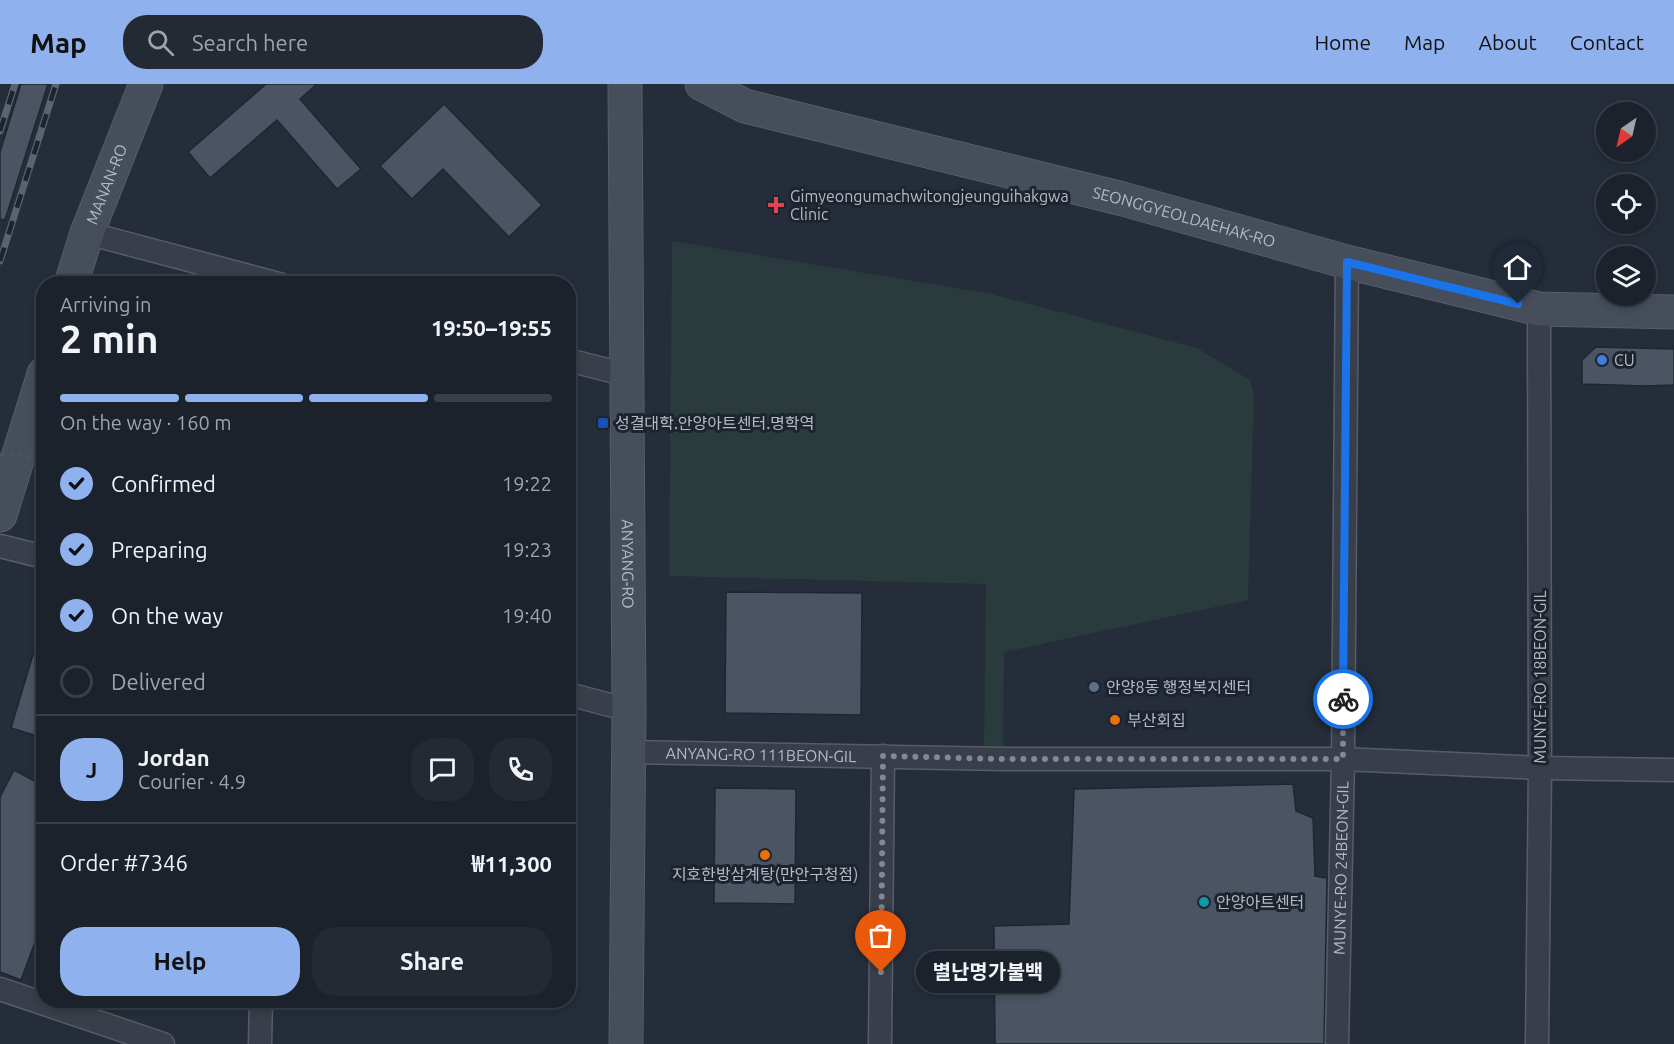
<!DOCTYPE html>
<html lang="en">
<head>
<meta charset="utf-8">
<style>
  body { margin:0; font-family:Ubuntu,"Noto Sans KR",sans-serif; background:#242a33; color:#f1f3f6; height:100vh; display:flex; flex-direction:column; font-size:22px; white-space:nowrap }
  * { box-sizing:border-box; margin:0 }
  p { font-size:20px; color:#a0a4a9 }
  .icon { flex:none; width:33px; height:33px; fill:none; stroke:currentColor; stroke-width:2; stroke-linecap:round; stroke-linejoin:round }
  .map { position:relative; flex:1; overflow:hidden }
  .details { position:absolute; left:36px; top:192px; width:540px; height:732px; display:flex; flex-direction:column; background:#1b222b; border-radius:24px; box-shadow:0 3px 9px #0003,0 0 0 2px #393f47 }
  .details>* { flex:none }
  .needle { width:39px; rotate:214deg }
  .controls { position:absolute; left:1596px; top:18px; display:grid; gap:12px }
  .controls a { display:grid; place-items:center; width:60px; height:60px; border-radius:50%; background:#1b222b; box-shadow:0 3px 9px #0003,0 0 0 2px #393f47; font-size:30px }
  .pin { position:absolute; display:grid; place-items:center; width:51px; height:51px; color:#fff; margin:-62px -26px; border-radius:50% 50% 50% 0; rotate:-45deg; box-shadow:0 0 6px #0007 }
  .pin .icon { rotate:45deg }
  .courier { position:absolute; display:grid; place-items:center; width:60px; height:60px; margin:-30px; border:4px solid #1a73e8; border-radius:50%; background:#fff; color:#222; box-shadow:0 2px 8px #0007 }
  .bubble { position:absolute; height:42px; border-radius:21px; background:#1b222b; box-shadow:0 3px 9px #0003,0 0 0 2px #393f47; font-size:20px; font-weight:700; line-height:42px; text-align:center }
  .summary em { font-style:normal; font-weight:700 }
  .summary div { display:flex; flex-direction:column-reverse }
  .summary { display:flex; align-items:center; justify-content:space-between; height:102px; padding:0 24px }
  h1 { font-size:39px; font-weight:700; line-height:45px }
  .bar { display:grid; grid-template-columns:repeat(4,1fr); gap:9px 6px; align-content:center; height:72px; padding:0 24px }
  .bar i { height:8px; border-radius:4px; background:#393f47 }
  .bar .on { background:#8fb2ee }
  .bar p { grid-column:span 4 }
  .line { display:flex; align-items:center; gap:15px; padding:0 24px; border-top:2px solid #393f47 }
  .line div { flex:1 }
  .round { display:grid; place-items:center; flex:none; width:63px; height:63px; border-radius:24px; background:#242a33 }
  ol { padding:0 24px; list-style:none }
  li { display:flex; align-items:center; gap:18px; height:66px }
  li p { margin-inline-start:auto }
  li .icon { padding:6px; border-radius:50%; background:#8fb2ee; color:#111; stroke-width:4 }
  li:last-child { color:#a0a4a9 }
  li i { width:33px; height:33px; border:3px solid #393f47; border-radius:50% }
  .primary-button { display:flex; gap:12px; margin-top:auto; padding:12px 24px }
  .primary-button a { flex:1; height:69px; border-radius:24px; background:#8fb2ee; color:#111; font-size:24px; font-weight:700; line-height:69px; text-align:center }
  .primary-button a+a { background:#242a33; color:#f1f3f6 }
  header { display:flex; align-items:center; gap:36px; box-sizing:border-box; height:84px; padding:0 30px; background:#8fb2ee; color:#111 }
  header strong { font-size:28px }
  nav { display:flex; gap:33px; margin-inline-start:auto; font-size:21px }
  .search { width:420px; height:54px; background:#242a33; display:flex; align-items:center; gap:15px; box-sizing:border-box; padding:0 21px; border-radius:24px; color:#a0a4a9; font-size:22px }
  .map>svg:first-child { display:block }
  .green { fill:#293b3c }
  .building { fill:#4b5463; stroke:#1f2630; stroke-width:1.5 }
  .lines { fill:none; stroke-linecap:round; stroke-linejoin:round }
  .street-casing { stroke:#565d67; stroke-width:25 }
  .secondary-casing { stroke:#565d67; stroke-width:35 }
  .street { stroke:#383f4a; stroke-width:22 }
  .secondary { stroke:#464e5c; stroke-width:33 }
  .rail-casing { stroke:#5a6370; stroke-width:7 }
  .rail { stroke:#1d242e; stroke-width:4.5; stroke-dasharray:14; stroke-linecap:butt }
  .path-bridge { stroke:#465659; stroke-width:4; stroke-dasharray:4.5 4.5; stroke-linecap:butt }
  .done { stroke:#818994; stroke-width:6; stroke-dasharray:0 10.8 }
  .route { stroke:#1a73e8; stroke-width:8 }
  .health-dot { fill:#e0444e; stroke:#1d242e; stroke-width:2 }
  .shop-dot { fill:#3f7fe0; stroke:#1d242e; stroke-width:2 }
  .transit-dot { fill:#1a4fb4; stroke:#1d242e; stroke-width:2 }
  .service-dot { fill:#5c6f8a; stroke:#1d242e; stroke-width:2 }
  .food-dot { fill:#e8710a; stroke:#1d242e; stroke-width:2 }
  .culture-dot { fill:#0f9aa8; stroke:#1d242e; stroke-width:2 }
  .labels { text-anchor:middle; stroke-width:6; stroke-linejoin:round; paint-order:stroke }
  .street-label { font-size:16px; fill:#b3bac5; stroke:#1d242e }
  .poi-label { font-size:16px; fill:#b3bac5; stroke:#1d242e; text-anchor:start }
</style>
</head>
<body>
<header>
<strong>Map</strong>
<div class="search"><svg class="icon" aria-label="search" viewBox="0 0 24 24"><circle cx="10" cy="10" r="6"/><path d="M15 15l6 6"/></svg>Search here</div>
<nav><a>Home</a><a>Map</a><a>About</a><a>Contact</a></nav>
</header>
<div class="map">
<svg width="1674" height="960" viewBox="0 0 1674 960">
  <rect width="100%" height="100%" fill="#242d39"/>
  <polygon class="green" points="672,157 991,210 1197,264 1250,296 1254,311 1248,516 1004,568 1003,666 984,665 986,500 669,492"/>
  <g class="building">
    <polygon points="21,0 48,0 5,136 0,135 0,68"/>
    <polygon points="266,0 317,0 300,15 361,85 337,105 277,36 210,94 188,68"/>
    <polygon points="444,20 542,121 509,153 443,85 412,115 380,82"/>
    <polygon points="1596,263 1674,265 1674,301 1645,302 1582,300 1582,276"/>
    <polygon points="726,508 862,509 861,631 725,629"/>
    <polygon points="38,554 44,555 44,654 11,644"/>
    <polygon points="14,686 44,702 44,711 36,724 44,728 44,834 21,896 0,888 0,713"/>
    <polygon points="1293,700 1296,727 1313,734 1315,792 1327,794 1324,960 995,960 994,842 1069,840 1074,705"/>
    <polygon points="715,704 796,705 795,820 714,819"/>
  </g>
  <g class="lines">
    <g class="street-casing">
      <g id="street">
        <polyline points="87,149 279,200"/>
        <polyline points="568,276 627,291"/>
        <polyline points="0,462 44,473"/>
        <polyline points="568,610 629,626"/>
        <path id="s1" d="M629,668L1003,675H1343L1540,684L1674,686"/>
        <polyline points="0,905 163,960"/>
        <polyline points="260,960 261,916"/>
        <polyline points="880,960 883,672"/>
        <path id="s2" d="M1337,960L1343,675L1347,178"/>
        <polyline points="1537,960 1540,684 1539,225"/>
      </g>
    </g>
    <g class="secondary-casing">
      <g id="secondary">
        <path id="s3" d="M625,0L629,626L626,960"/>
        <path id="s4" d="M702,0L745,22L1123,115L1347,178L1539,225L1674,228"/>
        <path id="s5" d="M71,200L87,149L146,0"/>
        <polyline points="0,431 44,290"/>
      </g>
    </g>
    <use href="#street" class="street"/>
    <use href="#secondary" class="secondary"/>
    <g class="rail-casing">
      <g id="rail">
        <polyline points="0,47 15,0"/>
        <polyline points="0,177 56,0"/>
      </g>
    </g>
    <use href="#rail" class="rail"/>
    <polyline class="path-bridge" points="0,370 37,373"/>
  </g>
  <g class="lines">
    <polyline class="done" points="881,888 883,672 1003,675 1343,675 1343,615"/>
    <polyline class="route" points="1343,615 1347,178 1518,220"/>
  </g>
  <path class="health-dot" d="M773 112h6v6h6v6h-6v6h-6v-6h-6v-6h6z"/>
  <circle class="shop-dot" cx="1602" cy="276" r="6"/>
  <rect class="transit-dot" x="597" y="333" width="12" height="12" rx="3"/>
  <circle class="service-dot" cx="1094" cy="603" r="6"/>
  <g class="food-dot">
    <circle cx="1115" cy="636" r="6"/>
    <circle cx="765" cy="771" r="6"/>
  </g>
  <circle class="culture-dot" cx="1204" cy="818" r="6"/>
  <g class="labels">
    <g class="street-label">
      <text dy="6" stroke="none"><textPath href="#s5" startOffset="106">MANAN-RO</textPath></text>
      <text dy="6" stroke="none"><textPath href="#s4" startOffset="501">SEONGGYEOLDAEHAK-RO</textPath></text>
      <text dy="6" stroke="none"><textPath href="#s3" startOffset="480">ANYANG-RO</textPath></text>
      <text transform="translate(1540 593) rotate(-90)" y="6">MUNYE-RO 18BEON-GIL</text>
      <text dy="6" stroke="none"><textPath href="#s1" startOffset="132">ANYANG-RO 111BEON-GIL</textPath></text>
      <text dy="6" stroke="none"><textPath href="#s2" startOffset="176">MUNYE-RO 24BEON-GIL</textPath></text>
    </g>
    <g class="poi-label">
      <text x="790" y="118">Gimyeongumachwitongjeunguihakgwa<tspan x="790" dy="18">Clinic</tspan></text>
      <text x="1614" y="282">CU</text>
      <text x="615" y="345">성결대학.안양아트센터.명학역</text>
      <text x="1106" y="609">안양8동 행정복지센터</text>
      <text x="1127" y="642">부산회집</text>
      <text x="765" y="796" text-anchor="middle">지호한방삼계탕(만안구청점)</text>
      <text x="1216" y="824">안양아트센터</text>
    </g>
  </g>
</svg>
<div class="controls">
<a><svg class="needle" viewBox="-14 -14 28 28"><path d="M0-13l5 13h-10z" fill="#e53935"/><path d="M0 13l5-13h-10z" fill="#a0a4a9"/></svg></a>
<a><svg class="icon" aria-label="locate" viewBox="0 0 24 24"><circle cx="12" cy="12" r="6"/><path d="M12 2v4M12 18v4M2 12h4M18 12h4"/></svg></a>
<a><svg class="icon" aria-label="layers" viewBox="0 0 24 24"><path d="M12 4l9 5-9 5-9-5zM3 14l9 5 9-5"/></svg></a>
</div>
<div class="pin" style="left:881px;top:888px;background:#ea580c"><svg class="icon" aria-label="bag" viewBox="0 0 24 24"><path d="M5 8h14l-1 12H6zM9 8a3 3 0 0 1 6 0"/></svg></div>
<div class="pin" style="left:1518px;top:220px;background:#1f2937"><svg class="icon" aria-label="home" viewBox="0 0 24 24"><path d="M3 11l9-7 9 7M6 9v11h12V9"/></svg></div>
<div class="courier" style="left:1343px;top:615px"><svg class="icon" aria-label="bike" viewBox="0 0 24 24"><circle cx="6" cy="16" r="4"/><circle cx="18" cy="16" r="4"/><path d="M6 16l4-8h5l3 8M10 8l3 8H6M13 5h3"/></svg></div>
<div class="bubble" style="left:916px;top:867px;width:144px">별난명가불백</div>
<section class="details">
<div class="summary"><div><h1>2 min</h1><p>Arriving in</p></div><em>19:50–19:55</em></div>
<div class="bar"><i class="on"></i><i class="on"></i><i class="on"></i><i></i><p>On the way · 160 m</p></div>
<ol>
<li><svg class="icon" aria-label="check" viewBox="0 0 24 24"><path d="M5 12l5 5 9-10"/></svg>Confirmed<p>19:22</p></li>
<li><svg class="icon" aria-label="check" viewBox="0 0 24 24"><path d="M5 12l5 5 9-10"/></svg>Preparing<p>19:23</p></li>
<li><svg class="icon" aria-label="check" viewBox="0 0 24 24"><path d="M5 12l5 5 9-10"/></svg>On the way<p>19:40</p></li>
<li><i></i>Delivered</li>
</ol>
<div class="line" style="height:108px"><b class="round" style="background:#8fb2ee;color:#111">J</b><div><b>Jordan</b><p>Courier · 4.9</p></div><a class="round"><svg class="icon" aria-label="chat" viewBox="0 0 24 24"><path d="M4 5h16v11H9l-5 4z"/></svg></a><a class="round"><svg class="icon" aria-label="phone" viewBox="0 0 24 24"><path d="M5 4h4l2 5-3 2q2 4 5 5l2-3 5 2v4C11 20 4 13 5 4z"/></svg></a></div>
<div class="line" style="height:78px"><div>Order #7346</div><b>₩11,300</b></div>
<div class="primary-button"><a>Help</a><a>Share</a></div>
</section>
</div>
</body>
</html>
